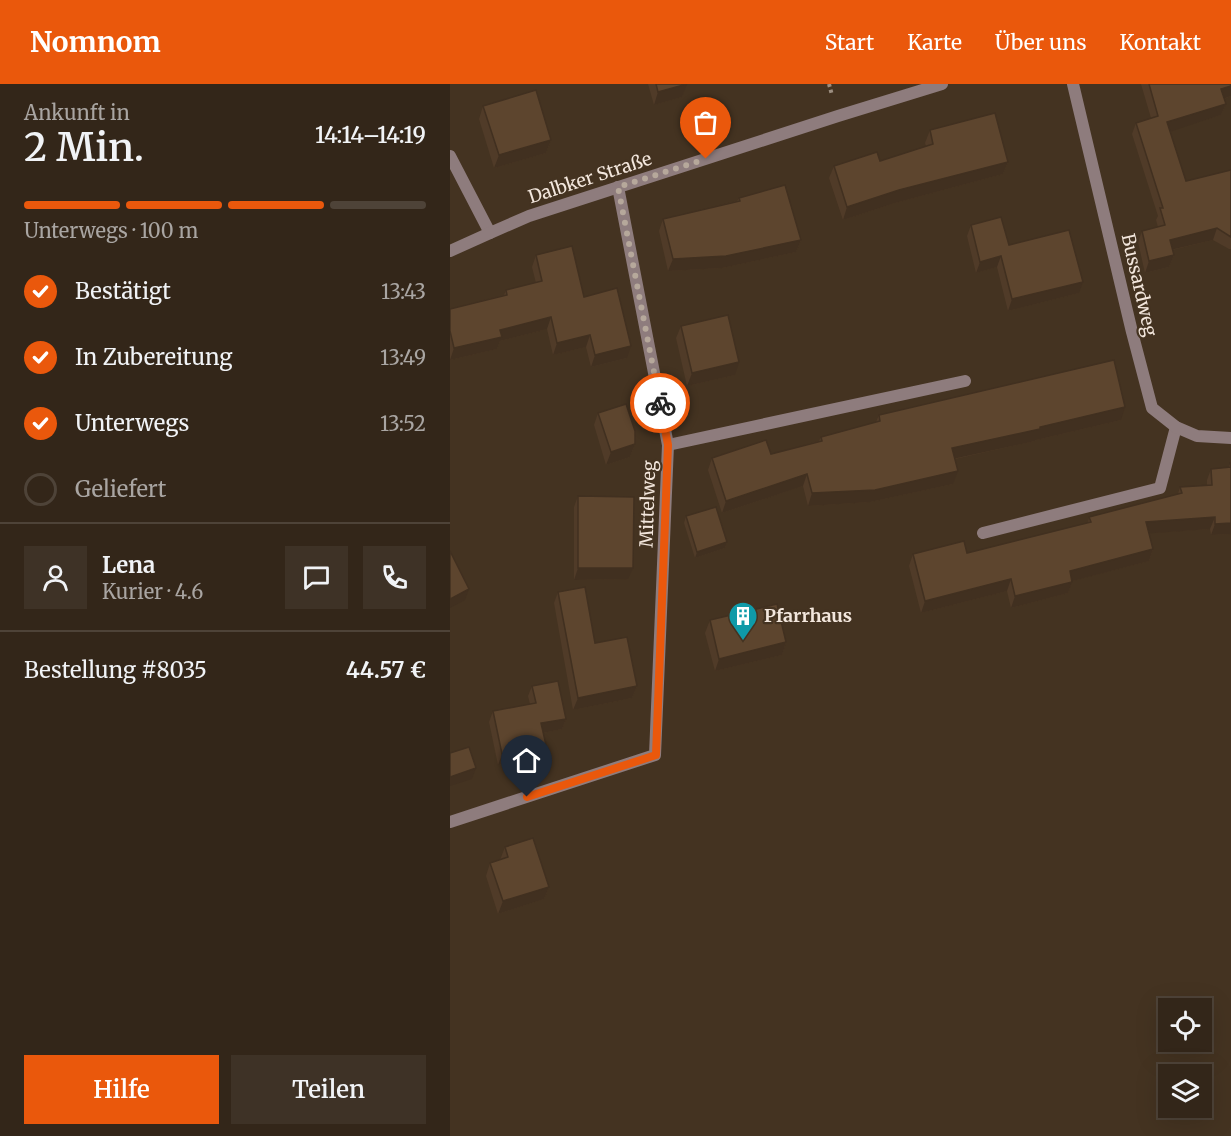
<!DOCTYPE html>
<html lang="de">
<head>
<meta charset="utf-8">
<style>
  body { margin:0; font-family:Merriweather,serif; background:#3e3226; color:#f1f3f6; height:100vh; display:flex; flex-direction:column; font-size:22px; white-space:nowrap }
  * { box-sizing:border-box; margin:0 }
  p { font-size:20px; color:#a9a5a2 }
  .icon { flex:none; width:33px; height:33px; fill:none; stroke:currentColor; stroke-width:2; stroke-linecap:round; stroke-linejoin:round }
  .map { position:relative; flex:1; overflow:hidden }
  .drawer { display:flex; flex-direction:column; background:#332619; width:450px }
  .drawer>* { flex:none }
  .controls { position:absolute; left:708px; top:914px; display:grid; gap:12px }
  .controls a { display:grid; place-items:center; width:54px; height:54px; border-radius:0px; background:#332619; box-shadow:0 6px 24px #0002,0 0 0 2px #4e4338; font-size:30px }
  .pin { position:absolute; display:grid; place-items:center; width:51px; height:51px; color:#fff; margin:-62px -26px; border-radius:50% 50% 50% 0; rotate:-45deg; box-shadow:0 0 6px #0007 }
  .pin .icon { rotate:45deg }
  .courier { position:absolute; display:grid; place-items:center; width:60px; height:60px; margin:-30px; border:4px solid #ea580c; border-radius:50%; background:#fff; color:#222; box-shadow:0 2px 8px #0007 }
  .summary em { font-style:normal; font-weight:600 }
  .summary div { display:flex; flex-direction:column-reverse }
  .summary { display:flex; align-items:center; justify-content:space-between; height:102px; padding:0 24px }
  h1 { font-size:39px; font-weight:600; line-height:45px }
  .bar { display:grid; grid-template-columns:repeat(4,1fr); gap:9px 6px; align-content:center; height:72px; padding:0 24px }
  .bar i { height:8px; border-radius:4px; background:#4e4338 }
  .bar .on { background:#ea580c }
  .bar p { grid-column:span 4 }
  .line { display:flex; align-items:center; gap:15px; padding:0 24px; border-top:2px solid #4e4338 }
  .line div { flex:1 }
  .round { display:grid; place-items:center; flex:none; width:63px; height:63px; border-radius:0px; background:#3e3226 }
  ol { padding:0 24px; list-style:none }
  li { display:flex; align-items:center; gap:18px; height:66px }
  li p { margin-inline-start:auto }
  li .icon { padding:6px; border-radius:50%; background:#ea580c; color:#fff; stroke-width:4 }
  li:last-child { color:#a9a5a2 }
  li i { width:33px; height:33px; border:3px solid #4e4338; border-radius:50% }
  .button { display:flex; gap:12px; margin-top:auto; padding:12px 24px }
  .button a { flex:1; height:69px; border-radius:0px; background:#ea580c; color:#fff; font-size:24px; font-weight:600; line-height:69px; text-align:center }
  .button a+a { background:#3e3226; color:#f1f3f6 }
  header { display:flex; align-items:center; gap:36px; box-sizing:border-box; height:84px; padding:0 30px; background:#ea580c; color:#fff }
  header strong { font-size:28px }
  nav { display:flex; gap:33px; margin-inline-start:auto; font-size:21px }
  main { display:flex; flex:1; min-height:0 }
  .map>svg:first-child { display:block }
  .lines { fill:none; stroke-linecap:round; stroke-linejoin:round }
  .path { stroke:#9d8f81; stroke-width:4; stroke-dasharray:3 3; stroke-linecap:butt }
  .lane { stroke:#8e7c7d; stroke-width:12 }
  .street { stroke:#8e7c7d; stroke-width:12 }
  .wall { fill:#503b28 }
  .shaded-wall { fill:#413020 }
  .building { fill:#5d452e; stroke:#413020; stroke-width:1.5 }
  .done { stroke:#b6a89b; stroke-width:6; stroke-dasharray:0 10.8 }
  .route { stroke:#ea580c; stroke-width:8 }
  .labels { text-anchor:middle; stroke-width:4.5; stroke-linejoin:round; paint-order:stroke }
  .street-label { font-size:18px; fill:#f3e7dd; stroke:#443321 }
  .poi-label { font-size:18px; font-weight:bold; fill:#f3e7dd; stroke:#443321; text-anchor:start }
</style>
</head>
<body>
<header>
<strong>Nomnom</strong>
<nav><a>Start</a><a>Karte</a><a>Über uns</a><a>Kontakt</a></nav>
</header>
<main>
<section class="drawer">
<div class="summary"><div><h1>2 Min.</h1><p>Ankunft in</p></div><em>14:14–14:19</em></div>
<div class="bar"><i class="on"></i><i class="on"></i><i class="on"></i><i></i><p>Unterwegs · 100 m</p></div>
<ol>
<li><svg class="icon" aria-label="check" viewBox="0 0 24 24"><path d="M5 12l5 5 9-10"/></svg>Bestätigt<p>13:43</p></li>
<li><svg class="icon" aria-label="check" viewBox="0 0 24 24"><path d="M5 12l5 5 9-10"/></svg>In Zubereitung<p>13:49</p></li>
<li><svg class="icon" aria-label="check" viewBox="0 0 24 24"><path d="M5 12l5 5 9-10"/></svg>Unterwegs<p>13:52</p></li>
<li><i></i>Geliefert</li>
</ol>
<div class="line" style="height:108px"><a class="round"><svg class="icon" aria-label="person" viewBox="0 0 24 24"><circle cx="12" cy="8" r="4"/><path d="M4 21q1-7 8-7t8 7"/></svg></a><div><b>Lena</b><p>Kurier · 4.6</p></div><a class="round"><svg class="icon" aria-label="chat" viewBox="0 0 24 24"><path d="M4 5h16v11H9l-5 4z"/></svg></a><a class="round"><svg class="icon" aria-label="phone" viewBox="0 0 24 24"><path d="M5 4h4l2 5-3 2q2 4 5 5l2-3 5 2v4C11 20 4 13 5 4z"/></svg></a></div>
<div class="line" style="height:78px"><div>Bestellung #8035</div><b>44.57 €</b></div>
<div class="button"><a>Hilfe</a><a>Teilen</a></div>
</section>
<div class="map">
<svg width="781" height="1052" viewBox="0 0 781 1052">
  <rect width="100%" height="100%" fill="#443321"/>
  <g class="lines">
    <polyline class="path" points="379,0 382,11"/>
    <g class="lane">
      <polyline points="0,72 40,149"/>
      <polyline points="218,361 515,297"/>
      <polyline points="533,449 710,404 726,343"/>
    </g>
    <g class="street">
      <polyline points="623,0 682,248 702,324 726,343 747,352 781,354"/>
      <polyline points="0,167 40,149 79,132 388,32 492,0"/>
      <polyline points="0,738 205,671 218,361 168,103"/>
    </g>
  </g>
  <g class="wall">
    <polygon points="198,0 236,0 232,13 204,21"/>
    <polygon points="691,0 781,0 781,12 774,15 776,20 771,31 720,47 736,97 781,86 781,165 779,165 763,156 722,166 724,171 719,183 695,189 688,158 692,147 708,143 706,136 708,132 682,50 686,39 701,34"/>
    <polygon points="33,22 101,56 96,69 44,84 29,35"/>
    <polygon points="480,46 558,78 553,90 445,119 393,136 379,94 384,82 430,77 476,62 475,59"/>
    <polygon points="289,114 351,156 346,168 272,184 218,187 209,147 213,135 287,117"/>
    <polygon points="521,141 559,161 629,209 558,227 547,183 526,189 517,152"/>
    <polygon points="86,171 134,213 177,274 141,283 136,263 103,271 97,245 50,257 47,265 0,276 0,225 54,211 56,206 86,199 82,183"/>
    <polygon points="231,242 285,291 237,302 226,254"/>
    <polygon points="148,329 185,360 180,373 156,381 144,341"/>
    <polygon points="429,331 671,336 586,356 585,357 505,375 503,400 420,418 358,422 353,402 272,429 258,386 262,374 321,370 369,357 371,353 426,338"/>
    <polygon points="780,379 781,450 761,451 760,445 699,449 703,465 699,477 622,497 618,509 561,524 557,507 471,529 459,482 463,470 517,469 638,439 639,433 728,410 730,403 757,401 757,396 761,385 779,383"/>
    <polygon points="128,412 178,495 124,496 124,423"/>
    <polygon points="236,432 277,458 275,464 245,474 234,439"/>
    <polygon points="108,508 145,559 187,602 182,614 123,626 104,519"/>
    <polygon points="260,536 336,558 332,571 265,587 255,549"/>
    <polygon points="82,602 116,635 112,645 93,649 96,661 92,672 48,681 39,638 43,627 80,620 78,612"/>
    <polygon points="55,763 99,803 94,815 48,830 36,792 40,779 50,776"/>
  </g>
  <g class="shaded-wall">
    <polygon points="237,0 232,13 204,21 208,8"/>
    <polygon points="781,2 781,12 767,17 771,5"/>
    <polygon points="776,20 771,31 713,50 717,38"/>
    <polygon points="101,56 96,69 44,84 49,71"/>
    <polygon points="558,78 553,90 445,119 393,136 397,123 449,106"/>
    <polygon points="767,144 763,156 716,167 720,156"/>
    <polygon points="351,156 346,168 272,184 218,187 223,175"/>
    <polygon points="724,171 719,183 695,189 699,177"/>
    <polygon points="551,172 547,183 526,189 530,178"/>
    <polygon points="633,198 629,209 558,227 562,215"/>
    <polygon points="101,233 97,245 50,257 47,265 0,276 4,264 50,246"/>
    <polygon points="140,251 136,263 103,271 107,259"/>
    <polygon points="181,262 177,274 141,283 145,271"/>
    <polygon points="289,278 285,291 237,302 242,289"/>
    <polygon points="675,323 671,336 586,356 585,357 498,376 502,364"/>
    <polygon points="185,360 180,373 156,381 161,368"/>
    <polygon points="508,387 503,400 420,418 358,422 362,409"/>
    <polygon points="357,390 353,402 272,429 276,417"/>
    <polygon points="765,433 760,445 691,450 696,438"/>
    <polygon points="781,439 781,450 761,451 765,440"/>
    <polygon points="277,458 275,464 245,474 247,468"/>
    <polygon points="703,465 699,477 615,499 620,487"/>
    <polygon points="128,484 183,484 178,495 124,496"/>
    <polygon points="561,495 557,507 471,529 475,517"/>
    <polygon points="622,498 618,509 561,524 565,512"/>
    <polygon points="19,505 15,516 0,524 0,515"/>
    <polygon points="336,558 332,571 265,587 269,575"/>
    <polygon points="187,602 182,614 123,626 128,614"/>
    <polygon points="116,635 112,645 88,650 91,639"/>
    <polygon points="96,661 92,672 48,681 52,670"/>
    <polygon points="26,684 22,695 0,702 0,693"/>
    <polygon points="99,803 94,815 48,830 53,817"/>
  </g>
  <g class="building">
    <polygon points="206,0 237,0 208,8"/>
    <polygon points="699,0 781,0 781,2 771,5 776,20 717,38 736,97 781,86 781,153 767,144 720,156 724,171 699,177 692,147 715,141 710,124 713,124 686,39 708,32"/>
    <polygon points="86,6 101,56 49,71 33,22"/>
    <polygon points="545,29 558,78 449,106 397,123 384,82 427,68 430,77 483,60 480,46"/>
    <polygon points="335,101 351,156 276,172 223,175 213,135 290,117 289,114"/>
    <polygon points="551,133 559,161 619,146 633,198 562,215 551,172 530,178 521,141"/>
    <polygon points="122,162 134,213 167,204 181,262 145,271 140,251 107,259 101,233 50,246 52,253 4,264 0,247 0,225 57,211 56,206 92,197 86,171"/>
    <polygon points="278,231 289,278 242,289 231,242"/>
    <polygon points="664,276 675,323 590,343 590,345 502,364 508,387 425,406 362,409 357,390 276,417 262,374 316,356 321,370 372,357 371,353 430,337 429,331"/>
    <polygon points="176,320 185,347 185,360 161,368 148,329"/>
    <polygon points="780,379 781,379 781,439 765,440 765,433 696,438 703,465 620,487 622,498 565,512 561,495 475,517 463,470 514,457 517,469 641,438 639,433 732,409 730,403 762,401 761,385 781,383"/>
    <polygon points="128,412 184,413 183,484 128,484"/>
    <polygon points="266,423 277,458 247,468 236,432"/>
    <polygon points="0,467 19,505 0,515"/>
    <polygon points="135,503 145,559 177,553 187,602 128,614 108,508"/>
    <polygon points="327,520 336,558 269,575 260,536"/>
    <polygon points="108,597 116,635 91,639 96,661 52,670 43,627 86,619 82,602"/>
    <polygon points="19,663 26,684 0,693 0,669"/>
    <polygon points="83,754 99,803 53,817 40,779 58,773 55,763"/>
  </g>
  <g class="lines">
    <polyline class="done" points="210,319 168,103 256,75"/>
    <polyline class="route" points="77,713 206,671 218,361 210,319"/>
  </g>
  <defs>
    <g id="building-pin" transform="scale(1.5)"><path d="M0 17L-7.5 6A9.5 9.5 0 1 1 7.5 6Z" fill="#0f9aa8" stroke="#443321"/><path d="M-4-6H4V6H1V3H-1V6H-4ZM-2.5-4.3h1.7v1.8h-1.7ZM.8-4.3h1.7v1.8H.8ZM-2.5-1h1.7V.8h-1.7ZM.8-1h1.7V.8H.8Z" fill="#fff"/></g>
  </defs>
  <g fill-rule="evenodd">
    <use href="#building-pin" x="293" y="532"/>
  </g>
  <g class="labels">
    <g class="street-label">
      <text transform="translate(140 94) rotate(-18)" y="6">Dalbker Straße</text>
      <text transform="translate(689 201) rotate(77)" y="6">Bussardweg</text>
      <text transform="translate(198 420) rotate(-88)" y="6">Mittelweg</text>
    </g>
    <g class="poi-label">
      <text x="314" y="538">Pfarrhaus</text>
    </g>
  </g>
</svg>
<div class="controls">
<a><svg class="icon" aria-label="locate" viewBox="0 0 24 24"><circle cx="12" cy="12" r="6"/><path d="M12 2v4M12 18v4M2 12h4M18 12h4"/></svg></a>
<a><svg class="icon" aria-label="layers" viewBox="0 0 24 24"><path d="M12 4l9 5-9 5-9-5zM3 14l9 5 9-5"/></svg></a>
</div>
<div class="pin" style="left:256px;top:75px;background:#ea580c"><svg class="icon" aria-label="bag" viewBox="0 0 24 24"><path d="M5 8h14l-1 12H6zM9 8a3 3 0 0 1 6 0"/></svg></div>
<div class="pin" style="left:77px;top:713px;background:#1f2937"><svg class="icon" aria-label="home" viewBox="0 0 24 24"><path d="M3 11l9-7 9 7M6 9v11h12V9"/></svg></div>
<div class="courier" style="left:210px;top:319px"><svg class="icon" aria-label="bike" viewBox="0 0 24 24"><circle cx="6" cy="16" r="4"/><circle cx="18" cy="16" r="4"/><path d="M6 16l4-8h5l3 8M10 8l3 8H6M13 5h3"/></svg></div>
</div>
</main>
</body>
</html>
